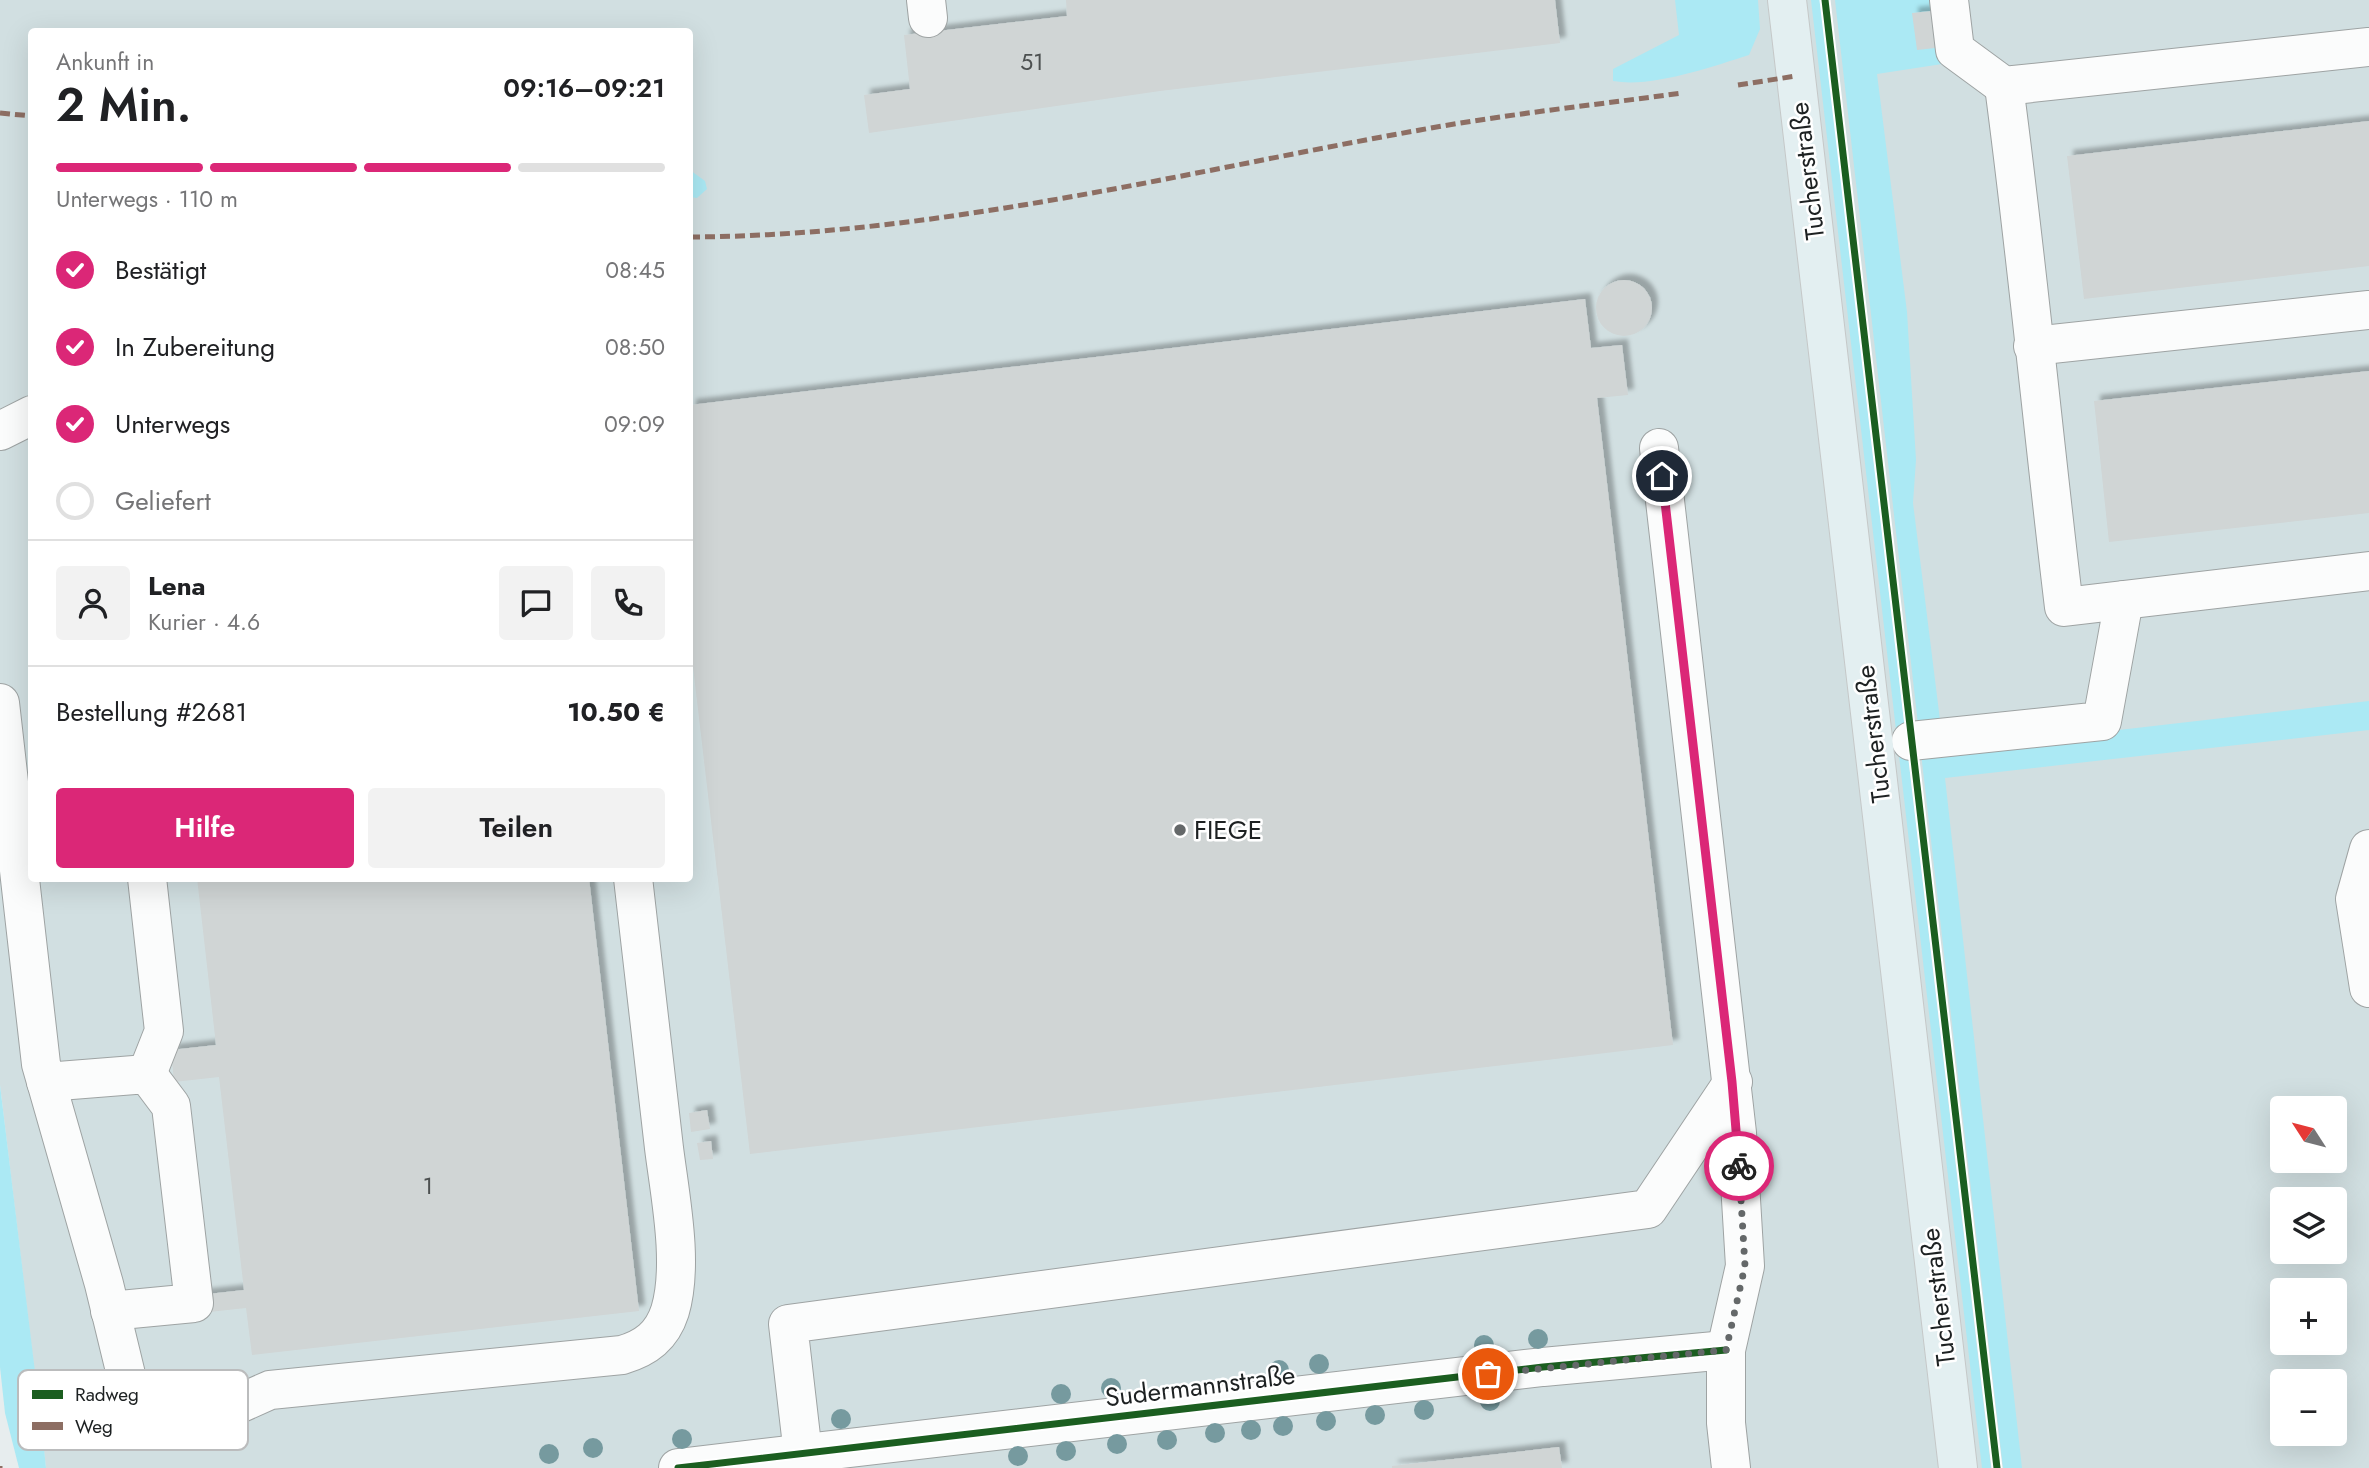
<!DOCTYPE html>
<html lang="de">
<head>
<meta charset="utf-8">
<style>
  body { margin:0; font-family:Jost,sans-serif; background:#f2f2f2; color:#202124; height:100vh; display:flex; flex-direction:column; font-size:26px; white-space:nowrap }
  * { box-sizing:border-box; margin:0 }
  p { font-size:23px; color:#757577 }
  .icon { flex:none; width:38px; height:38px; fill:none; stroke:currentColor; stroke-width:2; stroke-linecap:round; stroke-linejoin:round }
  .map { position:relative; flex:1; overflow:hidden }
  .drawer { position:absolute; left:28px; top:28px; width:665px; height:854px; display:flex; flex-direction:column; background:#fff; border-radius:7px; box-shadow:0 7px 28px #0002 }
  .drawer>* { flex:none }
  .needle { width:46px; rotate:306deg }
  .buttons { position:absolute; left:2270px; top:1096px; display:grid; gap:14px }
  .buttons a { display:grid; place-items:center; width:77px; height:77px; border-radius:7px; background:#fff; box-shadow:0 7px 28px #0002; font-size:35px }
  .pin { position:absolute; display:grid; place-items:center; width:60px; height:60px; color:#fff; margin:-30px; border:4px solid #fff; border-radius:50%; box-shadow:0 2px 7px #0007 }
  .courier { position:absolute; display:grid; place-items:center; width:70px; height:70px; margin:-35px; border:5px solid #db2777; border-radius:50%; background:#fff; color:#222; box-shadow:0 2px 9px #0007 }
  .headline em { font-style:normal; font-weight:600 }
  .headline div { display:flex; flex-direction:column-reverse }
  .headline { display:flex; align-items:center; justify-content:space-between; height:119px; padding:0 28px }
  h1 { font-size:46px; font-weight:600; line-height:52px }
  .bar { display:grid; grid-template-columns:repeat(4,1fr); gap:10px 7px; align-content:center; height:84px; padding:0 28px }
  .bar i { height:9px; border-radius:5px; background:#e0e0e0 }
  .bar .on { background:#db2777 }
  .bar p { grid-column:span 4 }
  .line { display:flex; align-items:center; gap:18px; padding:0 28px; border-top:2px solid #e0e0e0 }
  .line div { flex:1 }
  .round { display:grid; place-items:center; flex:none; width:74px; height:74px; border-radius:7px; background:#f2f2f2 }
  ol { padding:0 28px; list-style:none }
  li { display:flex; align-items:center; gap:21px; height:77px }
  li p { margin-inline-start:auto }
  li .icon { padding:7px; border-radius:50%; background:#db2777; color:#fff; stroke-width:4 }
  li:last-child { color:#757577 }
  li i { width:38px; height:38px; border:4px solid #e0e0e0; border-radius:50% }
  .cta { display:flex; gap:14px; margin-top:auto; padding:14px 28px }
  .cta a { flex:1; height:80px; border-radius:7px; background:#db2777; color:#fff; font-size:28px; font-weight:600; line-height:80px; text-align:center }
  .cta a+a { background:#f2f2f2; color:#202124 }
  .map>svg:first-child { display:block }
  .built { fill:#d1dfe1; fill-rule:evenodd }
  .green { fill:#abe9f4 }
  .building { fill:#d0d5d5; filter:url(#shadow) }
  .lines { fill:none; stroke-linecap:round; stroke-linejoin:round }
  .minor-casing { stroke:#9ea3a3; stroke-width:40 }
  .major-casing { stroke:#c5c8c8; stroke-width:40 }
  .minor { stroke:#fbfcfc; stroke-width:38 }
  .major { stroke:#e3eff1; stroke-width:38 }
  .quiet { stroke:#8d6e63; stroke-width:5; stroke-dasharray:10 5; stroke-linecap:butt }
  .cycleway-casing { stroke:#fff; stroke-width:11 }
  .cycleway { stroke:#1b5e20; stroke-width:7 }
  .tree { fill:#769a9f }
  .done { stroke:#646869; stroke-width:7; stroke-dasharray:0 12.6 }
  .route { stroke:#db2777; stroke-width:9 }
  .poi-dot { fill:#646869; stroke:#fff; stroke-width:2.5 }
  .labels { text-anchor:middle; stroke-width:5; stroke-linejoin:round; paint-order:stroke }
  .number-label { font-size:23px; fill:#4c5050 }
  .street-label { font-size:26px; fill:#1d2122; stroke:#fff }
  .poi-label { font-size:26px; fill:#1d2122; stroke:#fff; text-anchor:start }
  .key { fill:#fff; stroke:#bbbcbd; stroke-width:2 }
  .key-label { font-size:19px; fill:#1d2122 }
</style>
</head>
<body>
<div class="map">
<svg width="2369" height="1468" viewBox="0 0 2369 1468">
  <defs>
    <filter id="shadow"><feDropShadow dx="6" dy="-6" stdDeviation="2" flood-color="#0004"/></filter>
  </defs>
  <rect width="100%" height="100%" fill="#e7edee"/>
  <path class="built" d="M0,0H2369V1468H46L0,1085ZM32,32H690V878H32ZM2282,1108H2334V1160H2282ZM2282,1199H2334V1251H2282ZM2282,1290H2334V1342H2282ZM2282,1381H2334V1433H2282Z"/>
  <g class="green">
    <path d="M1675,0H1758L1760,29L1749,55C1711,67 1652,88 1613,81V69L1679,35Z"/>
    <polygon points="1811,0 1820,0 1991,1468 1982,1468"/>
    <polygon points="1835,0 1932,0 1936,8 1942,64 1877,74 1907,312 1916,460 1913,503 1940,720 1918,724"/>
    <polygon points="690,170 705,181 707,189 697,198 690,197"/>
    <polygon points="2369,701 2369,730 1945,778 2022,1468 2003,1468 1921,753"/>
    <polygon points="0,1085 42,1429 46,1468 19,1468 5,1413 0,1367"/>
  </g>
  <g class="building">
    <polygon points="1066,0 1555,0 1560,43 1160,91 869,133 864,95 910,89 904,35 1067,16"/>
    <polygon points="1931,11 1935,48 1917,50 1912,13"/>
    <polygon points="2369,121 2369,266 2084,299 2067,156"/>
    <circle cx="1624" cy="308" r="28"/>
    <polygon points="1585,299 1591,348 1622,345 1628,395 1597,398 1673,1045 750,1154 690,641 690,405"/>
    <polygon points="2369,371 2369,513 2109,542 2094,401"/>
    <polygon points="197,878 589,878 639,1311 252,1355 246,1308 200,1313 199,1295 244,1290 219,1077 174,1082 171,1050 216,1045"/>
    <polygon points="707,1110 710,1129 691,1132 689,1113"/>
    <polygon points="711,1141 713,1159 700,1160 697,1143"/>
    <polygon points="1559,1447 1562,1468 1392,1468 1392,1466"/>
  </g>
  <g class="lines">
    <g class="minor-casing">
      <g id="minor">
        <polyline points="926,0 928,18"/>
        <polyline points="1949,0 1955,50 2004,86 2369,47"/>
        <path d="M2004,86C2027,259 2043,433 2064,607L2369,571"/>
        <polyline points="2033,346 2369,310"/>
        <polyline points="0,431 32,415"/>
        <polyline points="1659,448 1737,1133 1745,1266 1726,1350 1726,1423 1731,1468"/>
        <path d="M0,703L41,1064L104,1284L128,1383L144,1408L166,1421L187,1423L212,1416L270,1390L622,1355C646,1348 662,1336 670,1311C684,1264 670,1196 664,1148C654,1058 644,968 633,878"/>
        <polyline points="1911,741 2102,721 2124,600"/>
        <polyline points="2369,849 2355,899 2369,988"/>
        <polyline points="147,1074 164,1031 147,878"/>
        <polyline points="46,1082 147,1074 171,1106 194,1303 110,1311"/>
        <polyline points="803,1454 788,1324 1648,1209 1733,1082"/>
        <polyline points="678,1468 1543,1367 1726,1350"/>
      </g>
    </g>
    <g class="major-casing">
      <polyline id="major" points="1787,0 1958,1468"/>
    </g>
    <use href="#minor" class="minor"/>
    <use href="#major" class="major"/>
    <g class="quiet">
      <polyline points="1738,85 1796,76"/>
      <polyline points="0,113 32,116"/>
      <path d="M690,237C936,236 1179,173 1420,130C1507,114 1595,105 1682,93"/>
      <polyline points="0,1466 0,1468"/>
    </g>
    <g class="cycleway-casing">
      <g id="cycleway">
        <polyline points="1825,0 1997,1468"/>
        <polyline points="678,1468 1543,1367 1726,1350"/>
      </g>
    </g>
    <use href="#cycleway" class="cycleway"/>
  </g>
  <g class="tree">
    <circle cx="1538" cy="1339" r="10"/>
    <circle cx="1484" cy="1345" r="10"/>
    <circle cx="1319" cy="1364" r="10"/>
    <circle cx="1279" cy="1370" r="10"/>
    <circle cx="1111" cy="1388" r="10"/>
    <circle cx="1061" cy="1394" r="10"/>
    <circle cx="1490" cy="1401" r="10"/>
    <circle cx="1424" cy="1410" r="10"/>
    <circle cx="1375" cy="1415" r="10"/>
    <circle cx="841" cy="1419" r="10"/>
    <circle cx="1326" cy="1421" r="10"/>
    <circle cx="1283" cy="1426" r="10"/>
    <circle cx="1251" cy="1430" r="10"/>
    <circle cx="1215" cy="1433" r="10"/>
    <circle cx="682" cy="1439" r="10"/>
    <circle cx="1167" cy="1440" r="10"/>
    <circle cx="1117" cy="1444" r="10"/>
    <circle cx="593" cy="1448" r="10"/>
    <circle cx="1066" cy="1451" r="10"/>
    <circle cx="549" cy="1454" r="10"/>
    <circle cx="1018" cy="1456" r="10"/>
  </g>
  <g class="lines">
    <polyline class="done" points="1488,1374 1726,1350 1745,1266 1739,1166"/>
    <polyline class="route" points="1662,476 1732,1082 1739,1166"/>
  </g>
  <circle class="poi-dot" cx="1180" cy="830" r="7"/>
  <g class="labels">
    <g class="number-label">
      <text x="1032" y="70">51</text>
      <text x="428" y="1194">1</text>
    </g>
    <g class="street-label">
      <text transform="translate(1807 171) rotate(-97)" y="9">Tucherstraße</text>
      <text transform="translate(1873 734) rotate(-97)" y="9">Tucherstraße</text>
      <text transform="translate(1938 1297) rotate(-97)" y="9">Tucherstraße</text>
      <text transform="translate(1200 1386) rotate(-7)" y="9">Sudermannstraße</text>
    </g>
    <g class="poi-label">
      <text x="1194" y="839">FIEGE</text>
    </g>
  </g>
  <rect x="18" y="1370" width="230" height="80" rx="10" class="key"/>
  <rect x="32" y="1390" width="31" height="9" fill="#1b5e20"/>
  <rect x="32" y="1422" width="31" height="8" fill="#8d6e63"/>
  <g class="key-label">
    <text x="75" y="1401">Radweg</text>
    <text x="75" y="1433">Weg</text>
  </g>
</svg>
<div class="buttons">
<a><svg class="needle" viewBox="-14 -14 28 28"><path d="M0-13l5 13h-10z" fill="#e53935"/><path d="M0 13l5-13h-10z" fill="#757577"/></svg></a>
<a><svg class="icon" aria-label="layers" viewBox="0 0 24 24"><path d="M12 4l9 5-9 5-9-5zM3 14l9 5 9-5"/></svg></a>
<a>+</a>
<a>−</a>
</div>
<div class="pin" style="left:1488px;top:1374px;background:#ea580c"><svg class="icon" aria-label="bag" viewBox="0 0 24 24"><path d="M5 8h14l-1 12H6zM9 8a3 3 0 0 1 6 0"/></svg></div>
<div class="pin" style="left:1662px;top:476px;background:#1f2937"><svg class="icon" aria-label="home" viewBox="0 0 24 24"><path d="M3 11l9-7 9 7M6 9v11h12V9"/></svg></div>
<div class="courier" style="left:1739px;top:1166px"><svg class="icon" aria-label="bike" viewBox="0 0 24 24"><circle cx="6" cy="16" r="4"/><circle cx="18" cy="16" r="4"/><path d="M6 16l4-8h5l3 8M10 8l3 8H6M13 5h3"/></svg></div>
<section class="drawer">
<div class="headline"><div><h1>2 Min.</h1><p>Ankunft in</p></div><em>09:16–09:21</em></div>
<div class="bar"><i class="on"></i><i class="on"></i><i class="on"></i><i></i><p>Unterwegs · 110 m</p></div>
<ol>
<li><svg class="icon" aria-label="check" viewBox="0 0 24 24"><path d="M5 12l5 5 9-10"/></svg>Bestätigt<p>08:45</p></li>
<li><svg class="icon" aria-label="check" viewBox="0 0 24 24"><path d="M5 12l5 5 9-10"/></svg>In Zubereitung<p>08:50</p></li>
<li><svg class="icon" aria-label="check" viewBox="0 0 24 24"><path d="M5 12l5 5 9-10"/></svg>Unterwegs<p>09:09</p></li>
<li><i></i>Geliefert</li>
</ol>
<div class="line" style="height:126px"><a class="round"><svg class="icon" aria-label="person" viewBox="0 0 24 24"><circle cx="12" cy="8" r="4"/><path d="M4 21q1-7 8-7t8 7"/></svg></a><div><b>Lena</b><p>Kurier · 4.6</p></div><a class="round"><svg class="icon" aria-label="chat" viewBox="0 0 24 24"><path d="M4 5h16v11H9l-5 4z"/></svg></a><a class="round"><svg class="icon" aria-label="phone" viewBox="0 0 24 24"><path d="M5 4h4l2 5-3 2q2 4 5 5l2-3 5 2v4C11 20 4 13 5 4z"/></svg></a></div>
<div class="line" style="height:91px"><div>Bestellung #2681</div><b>10.50 €</b></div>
<div class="cta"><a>Hilfe</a><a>Teilen</a></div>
</section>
</div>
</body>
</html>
